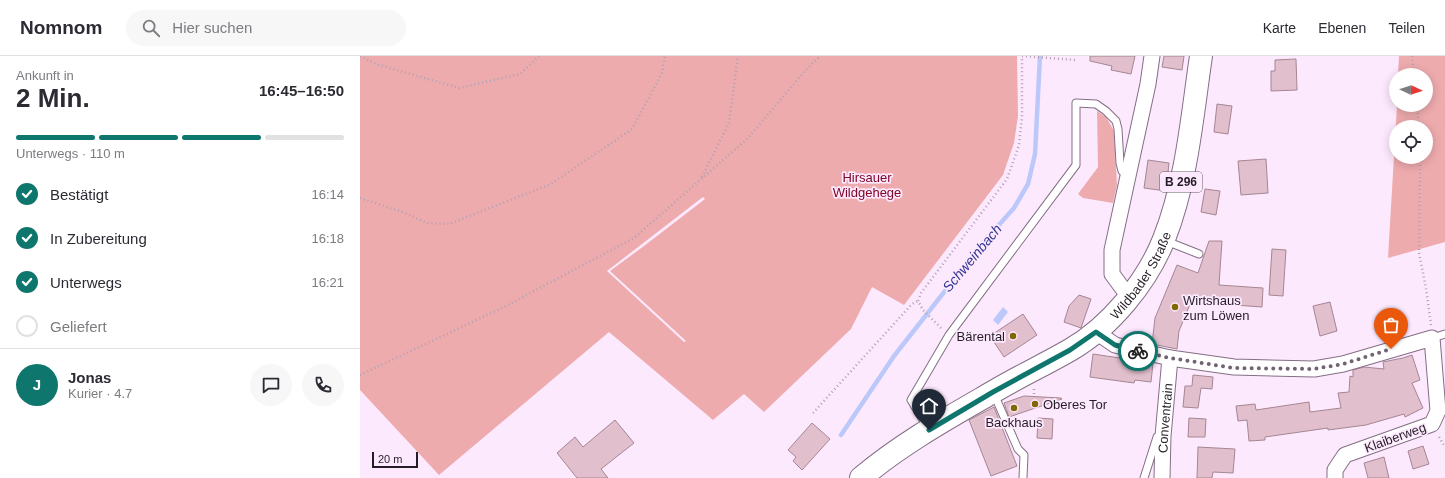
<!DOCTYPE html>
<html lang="de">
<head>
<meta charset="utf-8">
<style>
  body { margin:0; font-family:Arial,sans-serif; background:#f7f7f7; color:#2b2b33; height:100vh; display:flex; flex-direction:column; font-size:15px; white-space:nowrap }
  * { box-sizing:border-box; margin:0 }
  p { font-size:13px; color:#7c7c81 }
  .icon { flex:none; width:22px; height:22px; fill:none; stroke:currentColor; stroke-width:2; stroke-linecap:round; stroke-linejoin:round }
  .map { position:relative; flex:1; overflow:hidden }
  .details { display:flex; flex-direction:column; background:#fff; width:360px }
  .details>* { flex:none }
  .needle { width:26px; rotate:94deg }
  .fabs { position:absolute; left:1029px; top:12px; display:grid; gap:8px }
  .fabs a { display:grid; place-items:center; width:44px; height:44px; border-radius:50%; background:#fff; box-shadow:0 2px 10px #0003; font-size:20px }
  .scale { position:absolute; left:12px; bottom:10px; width:46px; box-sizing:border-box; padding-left:4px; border:2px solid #251d26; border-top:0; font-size:11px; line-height:14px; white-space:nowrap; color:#251d26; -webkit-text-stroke:3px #fde9fd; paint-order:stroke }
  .pin { position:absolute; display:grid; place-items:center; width:34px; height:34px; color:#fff; margin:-41px -17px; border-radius:50% 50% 50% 0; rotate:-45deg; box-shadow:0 0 4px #0007 }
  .pin .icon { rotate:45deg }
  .courier { position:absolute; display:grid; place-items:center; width:40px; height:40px; margin:-20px; border:3px solid #0f766e; border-radius:50%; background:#fff; color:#222; box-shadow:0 1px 5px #0007 }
  .head em { font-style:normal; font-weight:700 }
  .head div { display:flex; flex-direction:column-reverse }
  .head { display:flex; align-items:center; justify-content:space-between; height:68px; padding:0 16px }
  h1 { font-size:26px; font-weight:700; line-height:30px }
  .bar { display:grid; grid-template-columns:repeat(4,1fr); gap:6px 4px; align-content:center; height:48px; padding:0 16px }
  .bar i { height:5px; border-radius:3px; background:#e1e1e2 }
  .bar .selected { background:#0f766e }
  .bar p { grid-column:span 4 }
  .line { display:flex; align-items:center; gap:10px; padding:0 16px; border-top:1px solid #e1e1e2 }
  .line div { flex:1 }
  .round { display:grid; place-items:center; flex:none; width:42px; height:42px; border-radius:21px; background:#f7f7f7 }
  ol { padding:0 16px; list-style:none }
  li { display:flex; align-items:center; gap:12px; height:44px }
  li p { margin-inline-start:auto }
  li .icon { padding:4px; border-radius:50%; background:#0f766e; color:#fff; stroke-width:4 }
  li:last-child { color:#7c7c81 }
  li i { width:22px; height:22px; border:2px solid #e1e1e2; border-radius:50% }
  header { display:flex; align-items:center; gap:24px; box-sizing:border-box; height:56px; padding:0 20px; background:#fff; border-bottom:1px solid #e1e1e2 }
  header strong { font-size:19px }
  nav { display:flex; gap:22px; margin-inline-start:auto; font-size:14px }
  .search { width:280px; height:36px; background:#f7f7f7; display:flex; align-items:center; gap:10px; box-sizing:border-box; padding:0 14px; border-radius:22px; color:#7c7c81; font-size:15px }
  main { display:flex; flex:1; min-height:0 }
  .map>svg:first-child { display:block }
  .green { fill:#eeabae; fill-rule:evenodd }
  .water { fill:#bcc8fa }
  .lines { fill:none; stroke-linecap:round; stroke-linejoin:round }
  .stream { stroke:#bcc8fa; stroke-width:4.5 }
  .building { fill:#e1bfcd; stroke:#a58693 }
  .lane-casing { stroke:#846e85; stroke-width:9 }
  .street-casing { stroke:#846e85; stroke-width:17 }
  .primary-casing { stroke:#846e85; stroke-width:24 }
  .path { stroke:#b1a1b1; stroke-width:2.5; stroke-dasharray:1 3; stroke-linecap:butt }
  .lane { stroke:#fff; stroke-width:7 }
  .street { stroke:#fff; stroke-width:15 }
  .primary { stroke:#fff; stroke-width:22 }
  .done { stroke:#716471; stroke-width:4; stroke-dasharray:0 7.2 }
  .route { stroke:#0f766e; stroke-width:5 }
  .poi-dot { fill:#816700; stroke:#fde9fd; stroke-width:1.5 }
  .labels { text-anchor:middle; stroke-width:3.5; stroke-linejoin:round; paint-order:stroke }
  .shield { fill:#fde9fd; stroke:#665a66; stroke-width:1 }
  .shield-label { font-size:12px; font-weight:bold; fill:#251d26 }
  .park-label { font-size:13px; fill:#800727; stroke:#fde9fd }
  .street-label { font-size:13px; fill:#251d26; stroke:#fde9fd }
  .poi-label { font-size:13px; fill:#251d26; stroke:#fde9fd; text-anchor:start }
  .water-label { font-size:14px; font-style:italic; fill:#313692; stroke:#fde9fd }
</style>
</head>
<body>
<header>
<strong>Nomnom</strong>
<div class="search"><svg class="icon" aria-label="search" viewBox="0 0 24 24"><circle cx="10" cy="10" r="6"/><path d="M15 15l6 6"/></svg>Hier suchen</div>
<nav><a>Karte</a><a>Ebenen</a><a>Teilen</a></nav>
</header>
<main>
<section class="details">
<div class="head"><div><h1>2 Min.</h1><p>Ankunft in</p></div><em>16:45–16:50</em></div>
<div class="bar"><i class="selected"></i><i class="selected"></i><i class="selected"></i><i></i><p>Unterwegs · 110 m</p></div>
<ol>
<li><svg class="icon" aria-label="check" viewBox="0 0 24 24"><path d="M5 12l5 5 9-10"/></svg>Bestätigt<p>16:14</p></li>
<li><svg class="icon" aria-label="check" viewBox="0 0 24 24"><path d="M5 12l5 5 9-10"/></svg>In Zubereitung<p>16:18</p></li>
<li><svg class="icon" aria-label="check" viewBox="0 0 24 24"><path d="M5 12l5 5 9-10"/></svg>Unterwegs<p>16:21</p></li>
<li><i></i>Geliefert</li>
</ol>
<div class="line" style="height:72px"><b class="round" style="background:#0f766e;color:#fff">J</b><div><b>Jonas</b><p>Kurier · 4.7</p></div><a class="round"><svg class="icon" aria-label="chat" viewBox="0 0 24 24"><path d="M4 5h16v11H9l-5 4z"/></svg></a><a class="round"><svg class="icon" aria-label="phone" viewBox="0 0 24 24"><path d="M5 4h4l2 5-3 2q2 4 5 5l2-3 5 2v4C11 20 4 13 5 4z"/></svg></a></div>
</section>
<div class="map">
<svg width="1085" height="422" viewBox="0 0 1085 422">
  <rect width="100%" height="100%" fill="#fde9fd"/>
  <g class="green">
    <path d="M0,0H657L658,60L654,87L643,119L544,249L512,231L491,273L404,356L384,338L353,364L249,276L79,419L0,334ZM343,141L345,143L284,190L250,215L326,285L324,286L247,215Z"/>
    <path d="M1039,0H1085V186L1028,202L1037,49H1066V19H1038ZM1036,71H1066V101H1036Z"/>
    <polygon points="737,55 746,61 754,75 757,129 753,147 723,142 718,138 738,111"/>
  </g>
  <polygon class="water" points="643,251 648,256 638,269 633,264"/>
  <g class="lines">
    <polyline class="stream" points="481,379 534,300 621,189 654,152 668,128 675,98 680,0"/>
  </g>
  <g class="building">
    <polygon points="730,0 775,0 771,18 751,14 752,10 730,5"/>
    <polygon points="804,0 824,0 822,14 802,11"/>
    <polygon points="936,3 937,34 911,35 911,15 915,15 915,4"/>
    <polygon points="857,48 872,50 868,78 854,76"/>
    <polygon points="906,103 908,137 881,139 878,105"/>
    <polygon points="788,104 809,107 806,135 784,132"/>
    <polygon points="845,133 860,135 856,159 841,156"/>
    <polygon points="849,185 862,185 859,229 903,232 902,251 831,246 819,275 817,293 792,288 795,262 817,209 838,217"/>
    <polygon points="912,193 926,194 923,240 909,239"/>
    <polygon points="719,239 731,243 721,272 704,266 709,250"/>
    <polygon points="970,246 977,275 960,280 953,250"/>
    <polygon points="663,258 677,279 644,301 630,280"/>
    <polygon points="733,298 793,307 791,326 775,324 774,327 730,321"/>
    <polygon points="1052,299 1060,324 1052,327 1063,352 1045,361 1044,358 1006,369 968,374 968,372 905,381 905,384 889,385 887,364 878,365 876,350 895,348 896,354 949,346 950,356 981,352 978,337 989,336 990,320 993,321 993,314 1004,311 1024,313 1023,306 1043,302"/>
    <polygon points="833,319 853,321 852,333 841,332 838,352 823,351 825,330 832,330"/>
    <polygon points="664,340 701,342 702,343 649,361 644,347"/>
    <polygon points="634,351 657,410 631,420 609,364"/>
    <polygon points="678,362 693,363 692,383 677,382"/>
    <polygon points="829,362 846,363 845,381 828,381"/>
    <polygon points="255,364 274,387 241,413 248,422 217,422 197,397 215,381 223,391"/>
    <polygon points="452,367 470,383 442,414 433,405 436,401 428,394"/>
    <polygon points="1063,390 1069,408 1053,413 1048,395"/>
    <polygon points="838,391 875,393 873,417 853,416 852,422 837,422"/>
    <polygon points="1024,401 1029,422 1008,422 1004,407"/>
  </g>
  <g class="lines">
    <g class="lane-casing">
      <g id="lane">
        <polyline points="806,185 839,198"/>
        <polyline points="1072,282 1085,278"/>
        <polyline points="634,338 658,393 664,399 663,422"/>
        <polyline points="568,372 551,344 589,279 716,109 716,47 736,48 746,55 756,65 758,73 760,107 762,115 768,120"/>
        <polyline points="784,422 797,381 799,381"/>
      </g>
    </g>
    <g class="street-casing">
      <g id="street">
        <polyline points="769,241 752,218 752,194 788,28 792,0"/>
        <polyline points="736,276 755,289 810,302 874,311 954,313 983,308 1072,282 1078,355 1072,368 985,399 975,414 975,422"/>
        <path id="s1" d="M802,422L803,380L810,302"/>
      </g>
    </g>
    <g class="primary-casing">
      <g id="primary">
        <path id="s2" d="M501,422C541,388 588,362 633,336C658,321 684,309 710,294C750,271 787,226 804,183C827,125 832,61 841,0"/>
      </g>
    </g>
    <g class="path">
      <polyline points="0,0 16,8 99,32 160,18 179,0"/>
      <polyline points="662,0 716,4"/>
      <polyline points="1052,0 1054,19"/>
      <polyline points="1057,49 1059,71"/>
      <polyline points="1060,101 1059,197 1066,232 1071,269"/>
      <polyline points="342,121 369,67 378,0"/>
      <polyline points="0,142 45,157 67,167 89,168 191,128 272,73 302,17 305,0"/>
      <polyline points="581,272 563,254 558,245 561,237 647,123 659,89 662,61 662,1"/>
      <polyline points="0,319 144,251 274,182 387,83 445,15 460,0"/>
      <polyline points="674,333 674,341"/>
      <polyline points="453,357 552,248 558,245"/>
      <polyline points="1079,381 1085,391"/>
    </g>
    <use href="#lane" class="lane"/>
    <use href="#street" class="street"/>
    <use href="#primary" class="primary"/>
  </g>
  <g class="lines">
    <polyline class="done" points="778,295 810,302 874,312 954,313 983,308 1031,293"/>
    <polyline class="route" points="569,374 633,336 710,294 736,276 755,289 778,295"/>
  </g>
  <g class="poi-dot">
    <circle cx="815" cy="251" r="4"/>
    <circle cx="653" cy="280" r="4"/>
    <circle cx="675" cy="348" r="4"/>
    <circle cx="654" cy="352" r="4"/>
  </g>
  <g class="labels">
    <rect class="shield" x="800" y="116" width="42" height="20" rx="3"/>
    <g class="shield-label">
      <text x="821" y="130">B 296</text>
    </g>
    <g class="park-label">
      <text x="507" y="126">Hirsauer<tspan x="507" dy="15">Wildgehege</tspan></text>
    </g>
    <g class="street-label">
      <text dy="5" stroke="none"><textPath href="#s2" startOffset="350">Wildbader Straße</textPath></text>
      <text dy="5" stroke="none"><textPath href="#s1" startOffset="60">Conventrain</textPath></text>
      <text transform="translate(1035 381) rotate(-20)" y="5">Klaiberweg</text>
    </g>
    <g class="poi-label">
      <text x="823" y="249">Wirtshaus<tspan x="823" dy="15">zum Löwen</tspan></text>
      <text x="645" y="285" text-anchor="end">Bärental</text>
      <text x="683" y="353">Oberes Tor</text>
      <text x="654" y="371" text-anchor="middle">Backhaus</text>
    </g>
    <g class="water-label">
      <text transform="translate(612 202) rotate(-50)" y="5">Schweinbach</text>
    </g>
  </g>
</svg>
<div class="fabs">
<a><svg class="needle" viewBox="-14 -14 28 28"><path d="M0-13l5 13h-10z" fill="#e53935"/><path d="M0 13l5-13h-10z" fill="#7c7c81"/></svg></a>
<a><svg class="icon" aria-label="locate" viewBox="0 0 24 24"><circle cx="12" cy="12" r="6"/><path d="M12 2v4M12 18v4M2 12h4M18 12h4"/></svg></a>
</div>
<div class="scale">20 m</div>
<div class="pin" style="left:1031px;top:293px;background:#ea580c"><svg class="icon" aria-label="bag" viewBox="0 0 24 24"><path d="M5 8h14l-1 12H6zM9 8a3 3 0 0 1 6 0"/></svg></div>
<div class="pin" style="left:569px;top:374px;background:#1f2937"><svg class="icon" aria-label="home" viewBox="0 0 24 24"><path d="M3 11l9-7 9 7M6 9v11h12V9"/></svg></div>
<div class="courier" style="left:778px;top:295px"><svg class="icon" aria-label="bike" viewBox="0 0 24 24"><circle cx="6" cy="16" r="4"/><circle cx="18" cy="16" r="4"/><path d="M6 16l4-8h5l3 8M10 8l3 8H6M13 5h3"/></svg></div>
</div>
</main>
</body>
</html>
